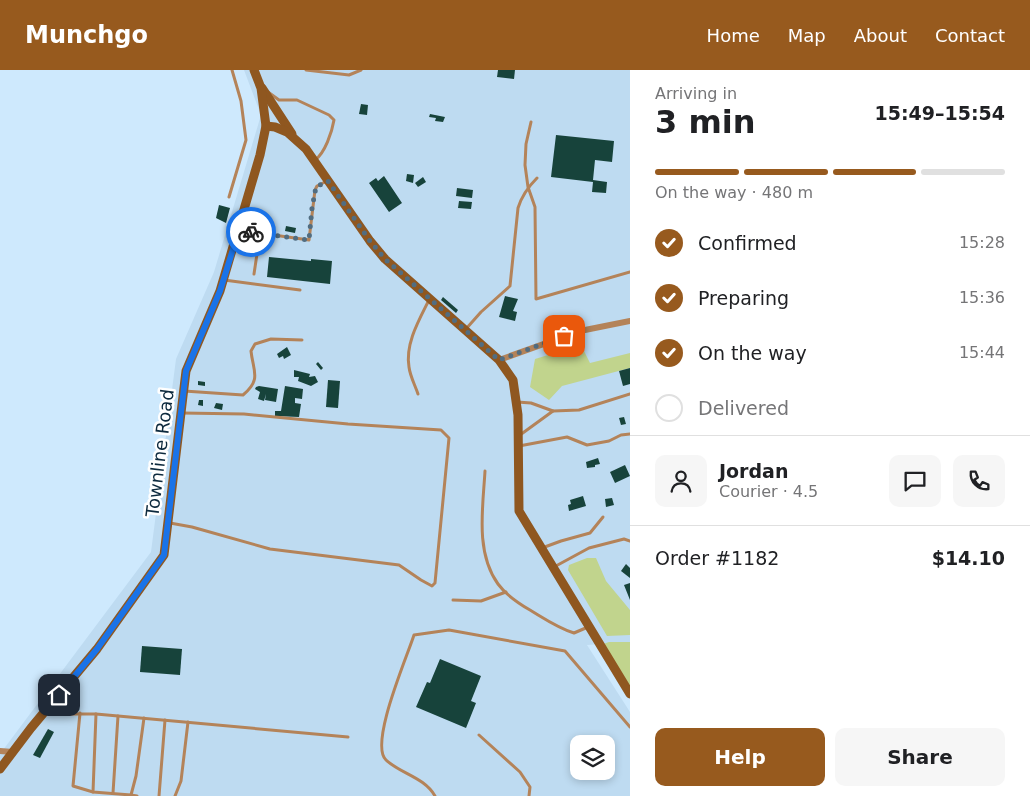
<!DOCTYPE html>
<html lang="en">
<head>
<meta charset="utf-8">
<style>
  body { margin:0; font-family:"DejaVu Sans",sans-serif; background:#f6f6f6; color:#202124; height:100vh; display:flex; flex-direction:column; font-size:19px; white-space:nowrap }
  * { box-sizing:border-box; margin:0 }
  p { font-size:16px; color:#757577 }
  .icon { flex:none; width:28px; height:28px; fill:none; stroke:currentColor; stroke-width:2; stroke-linecap:round; stroke-linejoin:round }
  .map { position:relative; flex:1; overflow:hidden }
  .details { display:flex; flex-direction:column; background:#fff; width:400px }
  .details>* { flex:none }
  .fabs { position:absolute; left:570px; top:665px; display:grid; gap:10px }
  .fabs a { display:grid; place-items:center; width:45px; height:45px; border-radius:10px; background:#fff; box-shadow:0 2px 8px #0003; font-size:25px }
  .pin { position:absolute; display:grid; place-items:center; width:42px; height:42px; color:#fff; margin:-21px; border-radius:10px; box-shadow:0 2px 8px #0006 }
  .courier { position:absolute; display:grid; place-items:center; width:50px; height:50px; margin:-25px; border:4px solid #1a73e8; border-radius:50%; background:#fff; color:#222; box-shadow:0 1px 6px #0007 }
  .head em { font-style:normal; font-weight:600 }
  .head div { display:flex; flex-direction:column-reverse }
  .head { display:flex; align-items:center; justify-content:space-between; height:85px; padding:0 25px }
  h1 { font-size:32px; font-weight:600; line-height:38px }
  .bar { display:grid; grid-template-columns:repeat(4,1fr); gap:8px 5px; align-content:center; height:60px; padding:0 25px }
  .bar i { height:6px; border-radius:4px; background:#e0e0e0 }
  .bar .current { background:#975a1e }
  .bar p { grid-column:span 4 }
  .line { display:flex; align-items:center; gap:12px; padding:0 25px; border-top:1px solid #e0e0e0 }
  .line div { flex:1 }
  .round { display:grid; place-items:center; flex:none; width:52px; height:52px; border-radius:10px; background:#f6f6f6 }
  ol { padding:0 25px; list-style:none }
  li { display:flex; align-items:center; gap:15px; height:55px }
  li p { margin-inline-start:auto }
  li .icon { padding:5px; border-radius:50%; background:#975a1e; color:#fff; stroke-width:4 }
  li:last-child { color:#757577 }
  li i { width:28px; height:28px; border:2px solid #e0e0e0; border-radius:50% }
  .primary-button { display:flex; gap:10px; margin-top:auto; padding:10px 25px }
  .primary-button a { flex:1; height:58px; border-radius:10px; background:#975a1e; color:#fff; font-size:20px; font-weight:600; line-height:58px; text-align:center }
  .primary-button a+a { background:#f6f6f6; color:#202124 }
  header { display:flex; align-items:center; gap:30px; box-sizing:border-box; height:70px; padding:0 25px; background:#975a1e; color:#fff }
  header strong { font-size:24px }
  nav { display:flex; gap:28px; margin-inline-start:auto; font-size:18px }
  main { display:flex; flex:1; min-height:0 }
  .map>svg:first-child { display:block }
  .built { fill:#bedbf1; fill-rule:evenodd }
  .green { fill:#c1d48d }
  .building { fill:#17433b }
  .lines { fill:none; stroke-linecap:round; stroke-linejoin:round }
  .lane { stroke:#b48359; stroke-width:3 }
  .street { stroke:#b48359; stroke-width:6 }
  .secondary { stroke:#8f5720; stroke-width:9 }
  .done { stroke:#516d81; stroke-width:5; stroke-dasharray:0 9 }
  .route { stroke:#1a73e8; stroke-width:6 }
  .labels { text-anchor:middle; stroke-width:5; stroke-linejoin:round; paint-order:stroke }
  .street-label { font-size:18px; fill:#0d2a3e; stroke:#fff }
</style>
</head>
<body>
<header>
<strong>Munchgo</strong>
<nav><a>Home</a><a>Map</a><a>About</a><a>Contact</a></nav>
</header>
<main>
<div class="map">
<svg width="630" height="726" viewBox="0 0 630 726">
  <rect width="100%" height="100%" fill="#cee9fd"/>
  <path class="built" d="M244,0H630V572L587,575L630,642V726H0V684L151,482L176,289L214,202L261,45ZM579,674H606V701H579Z"/>
  <g class="green">
    <polygon points="581,275 590,293 630,283 630,298 562,316 549,330 530,317 535,289"/>
    <polygon points="587,488 596,488 606,511 630,540 630,565 607,566 568,500 569,495"/>
    <polygon points="609,572 630,572 630,616 603,574"/>
  </g>
  <g class="building">
    <polygon points="498,0 515,0 514,9 497,7"/>
    <polygon points="361,34 368,35 367,45 359,44"/>
    <polygon points="430,44 445,47 443,52 435,51 436,48 429,47"/>
    <polygon points="556,65 614,71 612,92 595,90 593,110 607,112 606,123 592,122 593,112 551,107"/>
    <polygon points="407,104 414,105 413,113 406,111"/>
    <polygon points="384,106 402,133 389,142 369,113 376,108 378,111"/>
    <polygon points="423,107 426,112 418,117 415,113"/>
    <polygon points="457,118 473,120 472,128 456,126"/>
    <polygon points="459,131 472,132 471,139 458,138"/>
    <polygon points="219,135 230,138 226,153 216,148"/>
    <polygon points="286,156 296,158 295,163 285,161"/>
    <polygon points="269,187 311,191 311,189 332,191 330,214 267,207"/>
    <polygon points="505,226 518,229 513,241 517,242 515,251 499,247"/>
    <polygon points="443,227 458,240 456,243 441,230"/>
    <polygon points="287,277 291,285 284,289 283,286 279,288 277,284"/>
    <polygon points="318,292 323,298 321,300 316,294"/>
    <polygon points="630,298 630,314 623,316 619,301"/>
    <polygon points="294,300 310,304 309,307 315,306 318,312 311,316 298,311 299,307 294,307"/>
    <polygon points="328,310 340,311 338,338 326,337"/>
    <polygon points="198,311 205,312 205,316 198,315"/>
    <polygon points="259,316 278,319 276,332 265,330 266,324 264,331 258,329 260,322 255,319 256,317"/>
    <polygon points="285,316 303,319 302,329 295,328 295,333 301,334 299,347 275,346 275,341 281,341"/>
    <polygon points="199,330 203,330 203,336 198,335"/>
    <polygon points="216,333 223,334 222,340 214,338"/>
    <polygon points="624,347 626,354 621,355 619,348"/>
    <polygon points="598,388 600,394 595,395 595,397 587,398 586,392"/>
    <polygon points="625,395 630,406 615,413 610,402"/>
    <polygon points="583,426 586,436 569,441 568,435 571,434 570,430"/>
    <polygon points="612,428 614,435 606,437 605,429"/>
    <polygon points="626,494 630,498 630,508 621,501"/>
    <polygon points="630,513 630,530 624,515"/>
    <polygon points="142,576 182,579 180,605 140,602"/>
    <polygon points="440,589 481,606 471,631 476,633 466,658 416,637 427,612 430,613"/>
    <polygon points="48,659 54,662 40,688 33,685"/>
  </g>
  <g class="lines">
    <g class="lane">
      <polyline points="306,0 349,5 361,0"/>
      <path d="M268,22L279,30H297L329,45L334,50C332,62 325,83 315,90"/>
      <polyline points="531,52 526,74 525,95 528,117 535,137 536,229 630,202"/>
      <polyline points="229,127 246,70 241,31 232,0"/>
      <polyline points="239,160 309,170 315,120 317,116 327,111"/>
      <polyline points="254,204 260,164"/>
      <polyline points="224,210 300,220"/>
      <path d="M465,260L481,242L510,216L518,138C522,125 528,117 537,108"/>
      <path d="M184,321L243,325C262,309 253,301 251,281L255,274L271,269L302,270"/>
      <path d="M418,324C415,315 410,306 409,297C405,274 419,250 429,230"/>
      <polyline points="517,332 531,333 553,341 520,365"/>
      <polyline points="553,341 579,340 630,324"/>
      <polyline points="519,376 567,367 587,375 609,371 621,365 630,364"/>
      <path d="M485,401C483,437 475,482 498,514C506,525 518,533 530,540C545,549 558,558 574,563L588,557"/>
      <polyline points="170,453 192,457 270,479 399,495 421,510 432,516 435,513 449,368 441,360 348,354 244,344 182,343"/>
      <polyline points="542,478 561,471 590,463 603,447"/>
      <polyline points="554,497 589,478 624,469 630,471"/>
      <polyline points="453,530 481,531 506,522"/>
      <polyline points="47,640 56,644 96,644 348,667"/>
      <polyline points="80,643 73,716 93,722"/>
      <polyline points="96,644 93,722 131,725 136,706 144,648"/>
      <polyline points="479,665 520,702 530,717 529,726"/>
      <polyline points="113,723 118,646"/>
      <polyline points="131,725 137,726"/>
      <polyline points="159,726 165,650"/>
      <polyline points="175,726 181,711 188,652"/>
      <path d="M435,726C424,707 401,704 386,690C369,674 407,587 414,565L449,560L565,581L630,657"/>
    </g>
    <g class="street">
      <polyline points="499,290 580,261 630,251"/>
      <polyline points="0,681 13,682"/>
    </g>
    <g class="secondary">
      <polyline points="262,18 292,64"/>
      <polyline points="266,56 275,57 287,62 306,79 370,171 385,189 499,290 513,310 518,345 519,441 630,624"/>
      <polyline points="0,699 31,658 97,579 164,485 186,301 220,221 260,85 266,56 261,18 254,0"/>
    </g>
  </g>
  <g class="lines">
    <polyline class="done" points="251,162 309,170 312,138 316,117 328,111 370,171 385,189 499,290 564,266"/>
    <polyline class="route" points="59,625 97,579 164,485 186,301 220,221 239,160 251,162"/>
  </g>
  <g class="labels">
    <g class="street-label">
      <text transform="translate(160 383) rotate(-83)" y="6">Townline Road</text>
    </g>
  </g>
</svg>
<div class="fabs">
<a><svg class="icon" aria-label="layers" viewBox="0 0 24 24"><path d="M12 4l9 5-9 5-9-5zM3 14l9 5 9-5"/></svg></a>
</div>
<div class="pin" style="left:564px;top:266px;background:#ea580c"><svg class="icon" aria-label="bag" viewBox="0 0 24 24"><path d="M5 8h14l-1 12H6zM9 8a3 3 0 0 1 6 0"/></svg></div>
<div class="pin" style="left:59px;top:625px;background:#1f2937"><svg class="icon" aria-label="home" viewBox="0 0 24 24"><path d="M3 11l9-7 9 7M6 9v11h12V9"/></svg></div>
<div class="courier" style="left:251px;top:162px"><svg class="icon" aria-label="bike" viewBox="0 0 24 24"><circle cx="6" cy="16" r="4"/><circle cx="18" cy="16" r="4"/><path d="M6 16l4-8h5l3 8M10 8l3 8H6M13 5h3"/></svg></div>
</div>
<section class="details">
<div class="head"><div><h1>3 min</h1><p>Arriving in</p></div><em>15:49–15:54</em></div>
<div class="bar"><i class="current"></i><i class="current"></i><i class="current"></i><i></i><p>On the way · 480 m</p></div>
<ol>
<li><svg class="icon" aria-label="check" viewBox="0 0 24 24"><path d="M5 12l5 5 9-10"/></svg>Confirmed<p>15:28</p></li>
<li><svg class="icon" aria-label="check" viewBox="0 0 24 24"><path d="M5 12l5 5 9-10"/></svg>Preparing<p>15:36</p></li>
<li><svg class="icon" aria-label="check" viewBox="0 0 24 24"><path d="M5 12l5 5 9-10"/></svg>On the way<p>15:44</p></li>
<li><i></i>Delivered</li>
</ol>
<div class="line" style="height:90px"><a class="round"><svg class="icon" aria-label="person" viewBox="0 0 24 24"><circle cx="12" cy="8" r="4"/><path d="M4 21q1-7 8-7t8 7"/></svg></a><div><b>Jordan</b><p>Courier · 4.5</p></div><a class="round"><svg class="icon" aria-label="chat" viewBox="0 0 24 24"><path d="M4 5h16v11H9l-5 4z"/></svg></a><a class="round"><svg class="icon" aria-label="phone" viewBox="0 0 24 24"><path d="M5 4h4l2 5-3 2q2 4 5 5l2-3 5 2v4C11 20 4 13 5 4z"/></svg></a></div>
<div class="line" style="height:65px"><div>Order #1182</div><b>$14.10</b></div>
<div class="primary-button"><a>Help</a><a>Share</a></div>
</section>
</main>
</body>
</html>
